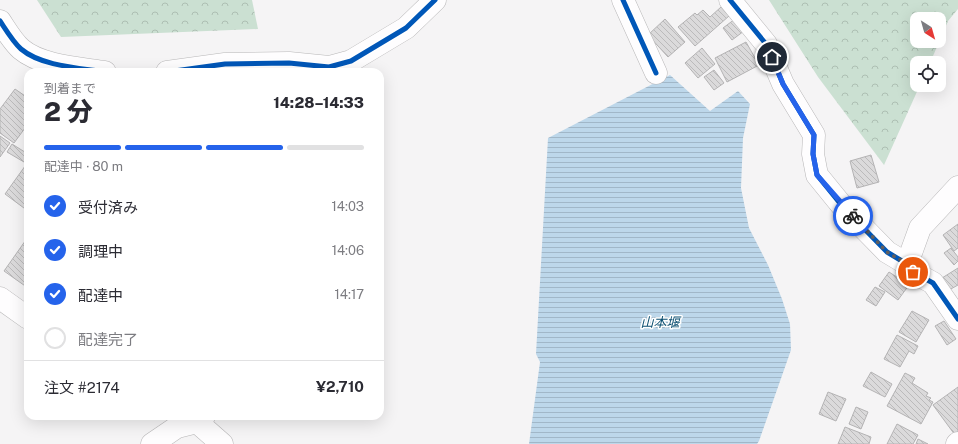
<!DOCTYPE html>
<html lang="ja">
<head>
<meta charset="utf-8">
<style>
  body { margin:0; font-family:"Public Sans","Noto Sans JP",sans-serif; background:#f7f7f7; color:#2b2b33; height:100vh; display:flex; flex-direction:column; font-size:15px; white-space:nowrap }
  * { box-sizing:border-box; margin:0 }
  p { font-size:13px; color:#7c7c81 }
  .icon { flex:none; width:22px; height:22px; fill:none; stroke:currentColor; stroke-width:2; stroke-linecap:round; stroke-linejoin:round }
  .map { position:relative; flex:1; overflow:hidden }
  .side { position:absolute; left:24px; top:68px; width:360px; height:352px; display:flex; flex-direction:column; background:#fff; border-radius:12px; box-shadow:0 4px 16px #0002 }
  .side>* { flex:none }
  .needle { width:26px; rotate:143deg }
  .controls { position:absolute; left:910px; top:12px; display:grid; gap:8px }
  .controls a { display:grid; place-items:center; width:36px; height:36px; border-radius:8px; background:#fff; box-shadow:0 4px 16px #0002; font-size:20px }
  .pin { position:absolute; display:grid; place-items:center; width:34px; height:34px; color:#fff; margin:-17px; border:2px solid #fff; border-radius:50%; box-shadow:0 1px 4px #0007 }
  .courier { position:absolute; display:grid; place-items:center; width:40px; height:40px; margin:-20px; border:3px solid #2563eb; border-radius:50%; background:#fff; color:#222; box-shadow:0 1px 5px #0007 }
  .summary em { font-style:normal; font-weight:800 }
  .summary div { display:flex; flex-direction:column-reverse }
  .summary { display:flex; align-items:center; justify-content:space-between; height:68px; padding:0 20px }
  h1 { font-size:26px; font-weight:800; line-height:30px }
  .bar { display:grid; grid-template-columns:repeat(4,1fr); gap:6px 4px; align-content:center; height:48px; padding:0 20px }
  .bar i { height:5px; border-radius:3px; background:#e1e1e2 }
  .bar .current { background:#2563eb }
  .bar p { grid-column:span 4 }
  .line { display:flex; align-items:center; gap:10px; padding:0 20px; border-top:1px solid #e1e1e2 }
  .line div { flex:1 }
  ol { padding:0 20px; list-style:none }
  li { display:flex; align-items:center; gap:12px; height:44px }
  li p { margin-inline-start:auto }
  li .icon { padding:4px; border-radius:50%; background:#2563eb; color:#fff; stroke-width:4 }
  li:last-child { color:#7c7c81 }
  li i { width:22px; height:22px; border:2px solid #e1e1e2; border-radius:50% }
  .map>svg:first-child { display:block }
  .forest { fill:url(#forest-crowns); fill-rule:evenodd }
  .water { fill:url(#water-rules) }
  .building { fill:url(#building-back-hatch); stroke:#b4b3b4 }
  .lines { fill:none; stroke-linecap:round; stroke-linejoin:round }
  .minor-casing { stroke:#b8b7b8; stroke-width:23 }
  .minor { stroke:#fefdfe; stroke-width:22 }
  .cycleway-casing { stroke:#fff; stroke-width:8 }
  .cycleway { stroke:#0057b8; stroke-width:5 }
  .done { stroke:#5f5e5f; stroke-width:4; stroke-dasharray:0 7.2 }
  .route { stroke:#2563eb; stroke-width:5 }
  .labels { text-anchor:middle; stroke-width:3; stroke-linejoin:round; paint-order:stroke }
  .water-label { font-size:13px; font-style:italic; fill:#0b4f71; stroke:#fff }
</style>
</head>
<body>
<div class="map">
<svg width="958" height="444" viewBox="0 0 958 444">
  <defs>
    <pattern id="forest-crowns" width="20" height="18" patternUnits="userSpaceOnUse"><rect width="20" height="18" fill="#cbe0d2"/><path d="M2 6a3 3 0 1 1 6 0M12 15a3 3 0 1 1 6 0" fill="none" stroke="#adbfb3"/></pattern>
    <pattern id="water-rules" width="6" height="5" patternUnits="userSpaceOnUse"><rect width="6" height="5" fill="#bdd7ea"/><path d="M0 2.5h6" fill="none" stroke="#a1b7c8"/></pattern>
    <pattern id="building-back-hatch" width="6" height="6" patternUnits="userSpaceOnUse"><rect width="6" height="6" fill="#dbdadb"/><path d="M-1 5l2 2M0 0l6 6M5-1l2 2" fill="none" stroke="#bbbabb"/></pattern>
  </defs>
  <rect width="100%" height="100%" fill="#f5f4f5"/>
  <g class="forest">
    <polygon points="37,0 252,0 258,29 61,37"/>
    <path d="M769,0H958V9L948,21L930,63H917V85H920L884,165L818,77ZM917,19H939V41H917Z"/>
  </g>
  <polygon class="water" points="670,75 710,111 738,91 750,104 743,138 741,188 749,228 768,265 782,299 790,324 791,350 759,441 757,444 529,444 540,362 536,354 548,138"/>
  <g class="building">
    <polygon points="721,7 729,16 695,46 678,27 695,13 697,15 703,10 710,17"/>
    <polygon points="665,19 685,42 668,57 648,35"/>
    <polygon points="735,19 744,31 732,40 723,28"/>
    <polygon points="746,42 759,65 727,82 715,58"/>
    <polygon points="702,48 715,64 698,78 685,63"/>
    <polygon points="714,70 724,83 714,90 704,77"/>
    <polygon points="15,89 28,98 28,124 14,143 0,133 0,109"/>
    <polygon points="0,136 10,143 0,157"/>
    <polygon points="12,144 28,154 24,162 7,152"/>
    <polygon points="871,155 879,182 857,188 850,161"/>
    <polygon points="28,162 28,211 5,194"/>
    <polygon points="958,224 958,248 954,251 943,235"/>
    <polygon points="28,237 28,288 4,271"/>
    <polygon points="951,248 958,257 958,261 954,265 944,253"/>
    <polygon points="958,268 958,285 949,290 942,278"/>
    <polygon points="889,272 909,285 898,300 879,286"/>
    <polygon points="875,287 885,292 876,306 866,300"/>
    <polygon points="912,311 929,320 916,342 899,332"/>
    <polygon points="944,321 956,339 947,345 935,326"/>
    <polygon points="897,335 918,346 914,354 909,351 900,367 884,359"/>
    <polygon points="871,372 892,384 885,397 863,386"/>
    <polygon points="905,373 915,378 912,383 928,393 926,396 931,398 929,400 933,402 921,424 887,406"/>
    <polygon points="958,387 958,433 955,435 933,405"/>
    <polygon points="828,392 846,399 836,421 819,414"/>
    <polygon points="856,407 868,412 861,429 849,424"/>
    <polygon points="897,424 918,435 913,444 887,444"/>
    <polygon points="845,427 871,437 869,444 838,444"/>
    <polygon points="918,439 928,444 916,444"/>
  </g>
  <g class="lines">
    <g class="minor-casing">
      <g id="minor">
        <polyline points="623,0 656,73"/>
        <polyline points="730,0 766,44 783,84 814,135 813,154 817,175 843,207 887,252 907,264 913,272 933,283 958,319"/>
        <path d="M0,21C6,30 13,42 21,49C41,66 79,68 105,72"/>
        <polyline points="167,72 225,64 289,63 329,67 351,61 406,28 435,0"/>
        <polyline points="907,264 920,228 958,187"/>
        <polyline points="0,298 28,318"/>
        <polyline points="187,416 197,422 222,444"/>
        <polyline points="152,444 177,427 197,422 204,416"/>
        <polyline points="957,444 958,443"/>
      </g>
    </g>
    <use href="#minor" class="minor"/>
    <g class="cycleway-casing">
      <g id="cycleway">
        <polyline points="623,0 656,73"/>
        <polyline points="730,0 766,44 783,84 814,135 813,154 817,175 843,207 887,252 907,264 913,272 933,283 958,319"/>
        <path d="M0,21C6,30 13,42 21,49C41,66 79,68 105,72"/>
        <polyline points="167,72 225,64 289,63 329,67 351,61 406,28 435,0"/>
      </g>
    </g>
    <use href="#cycleway" class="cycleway"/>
  </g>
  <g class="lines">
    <polyline class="done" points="853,216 887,252 907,264 913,272"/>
    <polyline class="route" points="772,57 783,84 814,135 813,154 817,175 853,216"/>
  </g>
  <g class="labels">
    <g class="water-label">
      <text x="660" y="327">山本堰</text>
    </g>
  </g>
</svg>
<div class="controls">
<a><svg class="needle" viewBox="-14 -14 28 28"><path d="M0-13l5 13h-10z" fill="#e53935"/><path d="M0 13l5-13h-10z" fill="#7c7c81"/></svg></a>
<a><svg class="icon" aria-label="locate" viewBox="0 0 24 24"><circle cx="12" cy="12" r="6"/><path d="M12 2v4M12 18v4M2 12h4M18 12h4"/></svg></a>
</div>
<div class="pin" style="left:913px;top:272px;background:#ea580c"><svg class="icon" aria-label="bag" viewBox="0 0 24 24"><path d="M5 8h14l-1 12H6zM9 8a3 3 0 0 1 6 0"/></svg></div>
<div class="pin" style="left:772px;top:57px;background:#1f2937"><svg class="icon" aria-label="home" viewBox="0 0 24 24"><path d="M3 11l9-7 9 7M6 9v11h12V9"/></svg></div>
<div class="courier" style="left:853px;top:216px"><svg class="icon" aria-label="bike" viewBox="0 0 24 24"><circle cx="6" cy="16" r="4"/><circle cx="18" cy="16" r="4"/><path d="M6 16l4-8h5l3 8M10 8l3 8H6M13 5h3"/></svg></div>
<section class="side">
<div class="summary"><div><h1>2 分</h1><p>到着まで</p></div><em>14:28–14:33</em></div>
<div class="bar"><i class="current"></i><i class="current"></i><i class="current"></i><i></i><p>配達中 · 80 m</p></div>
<ol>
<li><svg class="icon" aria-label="check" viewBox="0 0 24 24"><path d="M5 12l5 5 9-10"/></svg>受付済み<p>14:03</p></li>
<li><svg class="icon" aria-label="check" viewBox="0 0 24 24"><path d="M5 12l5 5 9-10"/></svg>調理中<p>14:06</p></li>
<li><svg class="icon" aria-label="check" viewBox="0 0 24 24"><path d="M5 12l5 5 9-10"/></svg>配達中<p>14:17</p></li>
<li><i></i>配達完了</li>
</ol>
<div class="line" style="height:52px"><div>注文 #2174</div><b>¥2,710</b></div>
</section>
</div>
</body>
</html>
